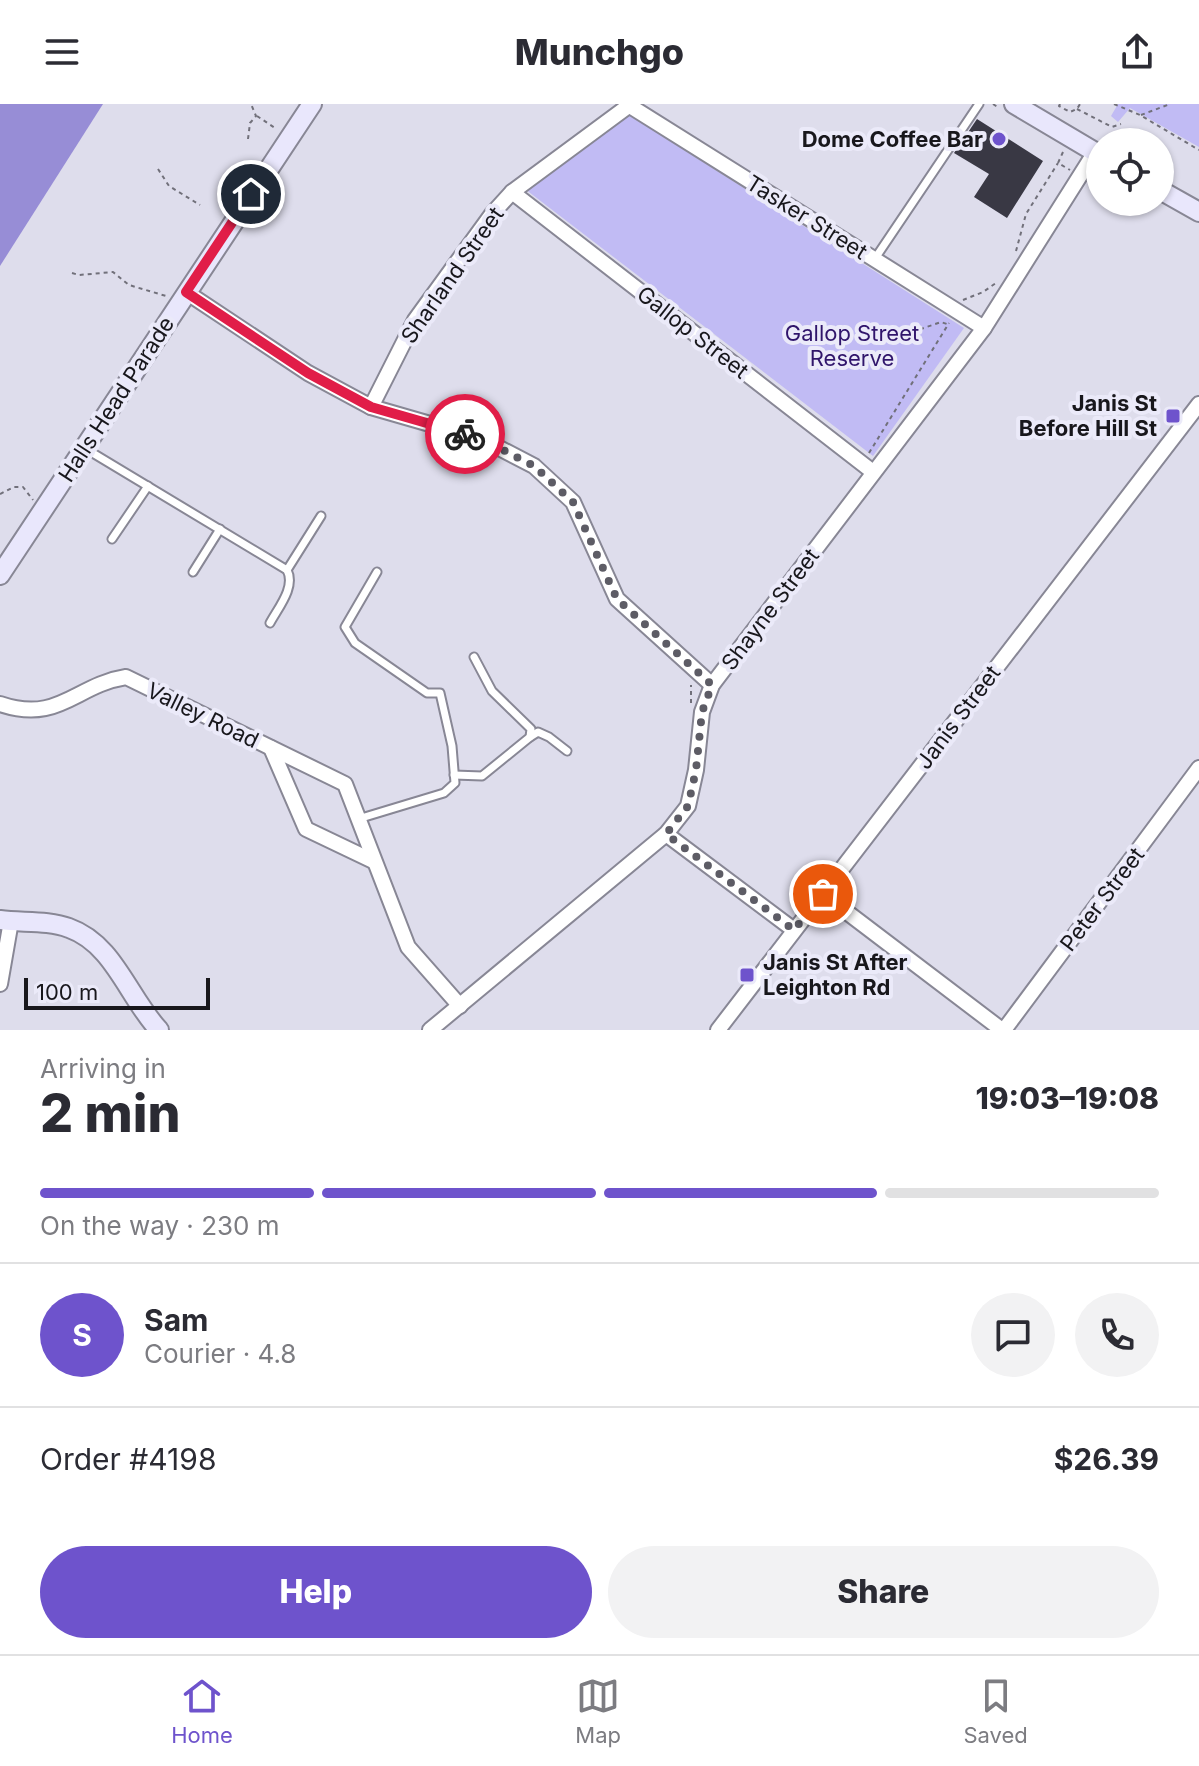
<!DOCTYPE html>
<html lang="en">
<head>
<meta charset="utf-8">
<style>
  body { margin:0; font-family:Inter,sans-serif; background:#f2f2f3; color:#2b2b33; height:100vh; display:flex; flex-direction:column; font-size:30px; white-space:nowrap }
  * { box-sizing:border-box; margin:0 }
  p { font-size:26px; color:#7c7c81 }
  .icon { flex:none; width:44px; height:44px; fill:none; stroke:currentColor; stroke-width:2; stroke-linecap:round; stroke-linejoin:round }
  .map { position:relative; height:926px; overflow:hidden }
  .drawer { display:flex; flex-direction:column; background:#fff; flex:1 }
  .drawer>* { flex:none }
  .buttons { position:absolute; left:1086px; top:24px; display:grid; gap:16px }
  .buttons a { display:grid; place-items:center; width:88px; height:88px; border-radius:50%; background:#fff; box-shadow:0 2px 6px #0004; font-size:40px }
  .scale { position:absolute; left:24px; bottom:20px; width:186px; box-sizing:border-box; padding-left:8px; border:4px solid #18171c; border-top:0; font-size:22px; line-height:28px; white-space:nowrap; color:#18171c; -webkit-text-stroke:6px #ebeaf9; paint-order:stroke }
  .pin { position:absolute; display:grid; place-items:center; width:68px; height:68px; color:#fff; margin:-34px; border:4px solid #fff; border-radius:50%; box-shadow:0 2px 8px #0007 }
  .courier { position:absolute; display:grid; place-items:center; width:80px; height:80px; margin:-40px; border:6px solid #e11d48; border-radius:50%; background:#fff; color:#222; box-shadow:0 2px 10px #0007 }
  .summary em { font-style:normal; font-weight:800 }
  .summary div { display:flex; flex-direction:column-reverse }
  .summary { display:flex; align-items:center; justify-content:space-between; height:136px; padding:0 40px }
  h1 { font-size:52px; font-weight:800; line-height:60px }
  .bar { display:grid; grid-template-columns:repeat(4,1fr); gap:12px 8px; align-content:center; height:96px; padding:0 40px }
  .bar i { height:10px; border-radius:6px; background:#e1e1e2 }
  .bar .on { background:#6e53cc }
  .bar p { grid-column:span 4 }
  .line { display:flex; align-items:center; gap:20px; padding:0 40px; border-top:2px solid #e1e1e2 }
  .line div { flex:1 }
  .round { display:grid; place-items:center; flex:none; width:84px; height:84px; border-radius:42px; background:#f2f2f3 }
  .primary-button { display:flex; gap:16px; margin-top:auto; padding:16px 40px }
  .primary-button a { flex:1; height:92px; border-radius:48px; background:#6e53cc; color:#fff; font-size:32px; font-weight:800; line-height:92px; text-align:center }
  .primary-button a+a { background:#f2f2f3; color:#2b2b33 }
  header { display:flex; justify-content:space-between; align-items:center; height:104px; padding:0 40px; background:#fff; font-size:36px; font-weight:800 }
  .tab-bar { display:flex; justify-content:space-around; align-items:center; height:112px; border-top:2px solid #e1e1e2; background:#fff; font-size:22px; color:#7c7c81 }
  .tab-bar a { display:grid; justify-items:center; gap:4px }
  .tab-bar .on { color:#6e53cc }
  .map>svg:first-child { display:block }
  .green { fill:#c1bbf4 }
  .water { fill:#978dd6 }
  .building { fill:#393844 }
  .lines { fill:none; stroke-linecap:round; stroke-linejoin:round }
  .lane-casing { stroke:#888795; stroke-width:11 }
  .street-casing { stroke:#888795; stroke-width:18 }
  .secondary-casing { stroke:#888795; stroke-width:22 }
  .path { stroke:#71707a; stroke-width:2; stroke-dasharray:4 4; stroke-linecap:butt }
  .lane { stroke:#fff; stroke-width:7 }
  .street { stroke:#fff; stroke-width:14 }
  .secondary { stroke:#e9e7fc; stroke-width:18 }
  .done { stroke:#5d5c65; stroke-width:8; stroke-dasharray:0 14.4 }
  .route { stroke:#e11d48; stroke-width:10 }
  .poi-dot { fill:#6e53cc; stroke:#ebeaf9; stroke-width:3 }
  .labels { text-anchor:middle; stroke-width:8; stroke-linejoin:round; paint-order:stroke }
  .poi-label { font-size:22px; font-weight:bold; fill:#18171c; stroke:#ebeaf9; text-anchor:end }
  .street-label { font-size:22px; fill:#18171c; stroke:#ebeaf9 }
  .park-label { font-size:22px; fill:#30156b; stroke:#ebeaf9 }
</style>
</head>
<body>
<header><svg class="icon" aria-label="menu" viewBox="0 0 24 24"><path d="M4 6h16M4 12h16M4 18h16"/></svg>Munchgo<svg class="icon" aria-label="share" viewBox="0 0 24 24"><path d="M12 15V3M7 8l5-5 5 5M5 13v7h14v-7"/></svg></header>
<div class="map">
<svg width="1199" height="926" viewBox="0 0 1199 926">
  <rect width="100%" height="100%" fill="#deddec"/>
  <g class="green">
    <polygon points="1118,0 1199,0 1199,43 1130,4 1118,18 1111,12"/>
    <polygon points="629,11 964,224 873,352 525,85"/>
  </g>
  <polygon class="water" points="0,0 103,0 0,162"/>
  <polygon class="building" points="977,15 1043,57 1007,114 974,93 989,70 954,49"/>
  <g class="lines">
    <g class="lane-casing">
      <g id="lane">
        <polyline points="874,156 979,0"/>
        <path d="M86,345L287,466C296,483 278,504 270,519"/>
        <polyline points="112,435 148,382"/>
        <polyline points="287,466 321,412"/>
        <polyline points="193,468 220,425"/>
        <polyline points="530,633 538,628 549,633 567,647"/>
        <polyline points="454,671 482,672 530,633 531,625 492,587 474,553"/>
        <polyline points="358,715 444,689 455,679 452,642 440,589 427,589 355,539 345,523 377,468"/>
      </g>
    </g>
    <g class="street-casing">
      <g id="street">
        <polyline points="630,2 984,224"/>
        <polyline points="512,88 873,368"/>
        <polyline points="186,188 308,269 371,303 482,335 534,362 573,398 617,495 712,581"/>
        <polyline points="371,303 415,216 492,110 512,88 631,0"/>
        <path d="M0,600C59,620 75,581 126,573L345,680L408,843L460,902"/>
        <polyline points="271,644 306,725 373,757"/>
        <polyline points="666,730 794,826"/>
        <polyline points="823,790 1002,926"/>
        <polyline points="0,880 11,817"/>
        <polyline points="430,926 666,730 688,702 696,666 702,608 712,581 984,224 1095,48"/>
        <polyline points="718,926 1199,300"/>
        <polyline points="1004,926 1199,664"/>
      </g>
    </g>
    <g class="secondary-casing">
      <g id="secondary">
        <polyline points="1014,0 1100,51"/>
        <polyline points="1160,86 1199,108"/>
        <polyline points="0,471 312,0"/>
        <path d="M0,816C22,819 48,816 69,824C114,840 128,893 159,926"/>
      </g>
    </g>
    <g class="path">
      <polyline points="993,0 999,4"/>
      <polyline points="1060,0 1059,2 1070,8 1077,5 1080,0"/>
      <polyline points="1114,0 1140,11 1199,46"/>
      <polyline points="1077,5 1112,23 1121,20"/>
      <polyline points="1141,11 1170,0"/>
      <polyline points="257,12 275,24"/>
      <polyline points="248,35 250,19 256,12 251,0"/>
      <polyline points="1063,48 1058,59 1070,66"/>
      <polyline points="158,65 169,82 200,101"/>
      <polyline points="1016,147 1026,110 1058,59"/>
      <polyline points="72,169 79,171 113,168 129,181 166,192"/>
      <polyline points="963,196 983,188 996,179"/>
      <polyline points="874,234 889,236 941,218 947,220"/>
      <polyline points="869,349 949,219"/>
      <polyline points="0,390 14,383 23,383 33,396"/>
      <polyline points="691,599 691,581"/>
    </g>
    <use href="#lane" class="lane"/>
    <use href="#street" class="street"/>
    <use href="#secondary" class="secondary"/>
  </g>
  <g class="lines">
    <polyline class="done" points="465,330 482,335 534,362 573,398 617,495 712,581 702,608 696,666 688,702 666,730 794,826 823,790"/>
    <polyline class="route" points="251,90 186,188 308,269 371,303 465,330"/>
  </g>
  <g class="poi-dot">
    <circle cx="999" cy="35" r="8"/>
    <rect x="1165" y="304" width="16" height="16" rx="4"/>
    <rect x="739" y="863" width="16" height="16" rx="4"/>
  </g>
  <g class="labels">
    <g class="poi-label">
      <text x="983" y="43">Dome Coffee Bar</text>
      <text x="1157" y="307">Janis St<tspan x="1157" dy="25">Before Hill St</tspan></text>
      <text x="763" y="866" text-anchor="start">Janis St After<tspan x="763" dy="25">Leighton Rd</tspan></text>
    </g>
    <g class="street-label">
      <text transform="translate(807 113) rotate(32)" y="8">Tasker Street</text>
      <text transform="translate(452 171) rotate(-55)" y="8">Sharland Street</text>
      <text transform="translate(693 228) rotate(38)" y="8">Gallop Street</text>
      <text transform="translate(116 295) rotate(-57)" y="8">Halls Head Parade</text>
      <text transform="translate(770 505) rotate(-53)" y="8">Shayne Street</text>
      <text transform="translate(203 611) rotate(26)" y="8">Valley Road</text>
      <text transform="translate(958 613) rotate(-53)" y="8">Janis Street</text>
      <text transform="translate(1102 795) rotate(-53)" y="8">Peter Street</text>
    </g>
    <g class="park-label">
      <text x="852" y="237">Gallop Street<tspan x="852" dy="25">Reserve</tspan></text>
    </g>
  </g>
</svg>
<div class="buttons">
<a><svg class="icon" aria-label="locate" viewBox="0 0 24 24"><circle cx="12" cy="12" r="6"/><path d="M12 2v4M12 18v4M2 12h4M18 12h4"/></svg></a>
</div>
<div class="scale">100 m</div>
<div class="pin" style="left:823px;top:790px;background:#ea580c"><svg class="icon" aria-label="bag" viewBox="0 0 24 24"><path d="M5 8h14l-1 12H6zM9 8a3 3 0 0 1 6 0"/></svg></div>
<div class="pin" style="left:251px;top:90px;background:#1f2937"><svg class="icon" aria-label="home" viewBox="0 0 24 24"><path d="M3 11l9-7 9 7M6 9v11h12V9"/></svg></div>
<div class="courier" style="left:465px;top:330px"><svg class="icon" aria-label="bike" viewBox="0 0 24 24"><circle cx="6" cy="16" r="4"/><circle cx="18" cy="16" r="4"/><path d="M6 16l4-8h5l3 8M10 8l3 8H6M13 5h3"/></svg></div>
</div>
<section class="drawer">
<div class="summary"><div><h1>2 min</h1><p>Arriving in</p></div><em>19:03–19:08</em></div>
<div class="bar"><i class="on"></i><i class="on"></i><i class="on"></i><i></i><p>On the way · 230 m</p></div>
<div class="line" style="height:144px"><b class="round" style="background:#6e53cc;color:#fff">S</b><div><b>Sam</b><p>Courier · 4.8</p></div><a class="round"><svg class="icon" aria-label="chat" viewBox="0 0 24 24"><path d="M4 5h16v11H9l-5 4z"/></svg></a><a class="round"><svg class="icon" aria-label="phone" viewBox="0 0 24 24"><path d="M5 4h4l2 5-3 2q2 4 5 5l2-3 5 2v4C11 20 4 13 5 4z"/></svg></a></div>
<div class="line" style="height:104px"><div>Order #4198</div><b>$26.39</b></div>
<div class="primary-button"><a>Help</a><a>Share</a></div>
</section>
<nav class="tab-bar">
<a class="on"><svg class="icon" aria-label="home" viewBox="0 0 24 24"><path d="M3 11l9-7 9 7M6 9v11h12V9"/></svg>Home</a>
<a><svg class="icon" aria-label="map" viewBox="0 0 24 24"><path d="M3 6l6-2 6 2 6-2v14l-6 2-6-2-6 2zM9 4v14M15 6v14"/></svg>Map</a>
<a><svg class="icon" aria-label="saved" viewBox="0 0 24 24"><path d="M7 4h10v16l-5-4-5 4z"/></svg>Saved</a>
</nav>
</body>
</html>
